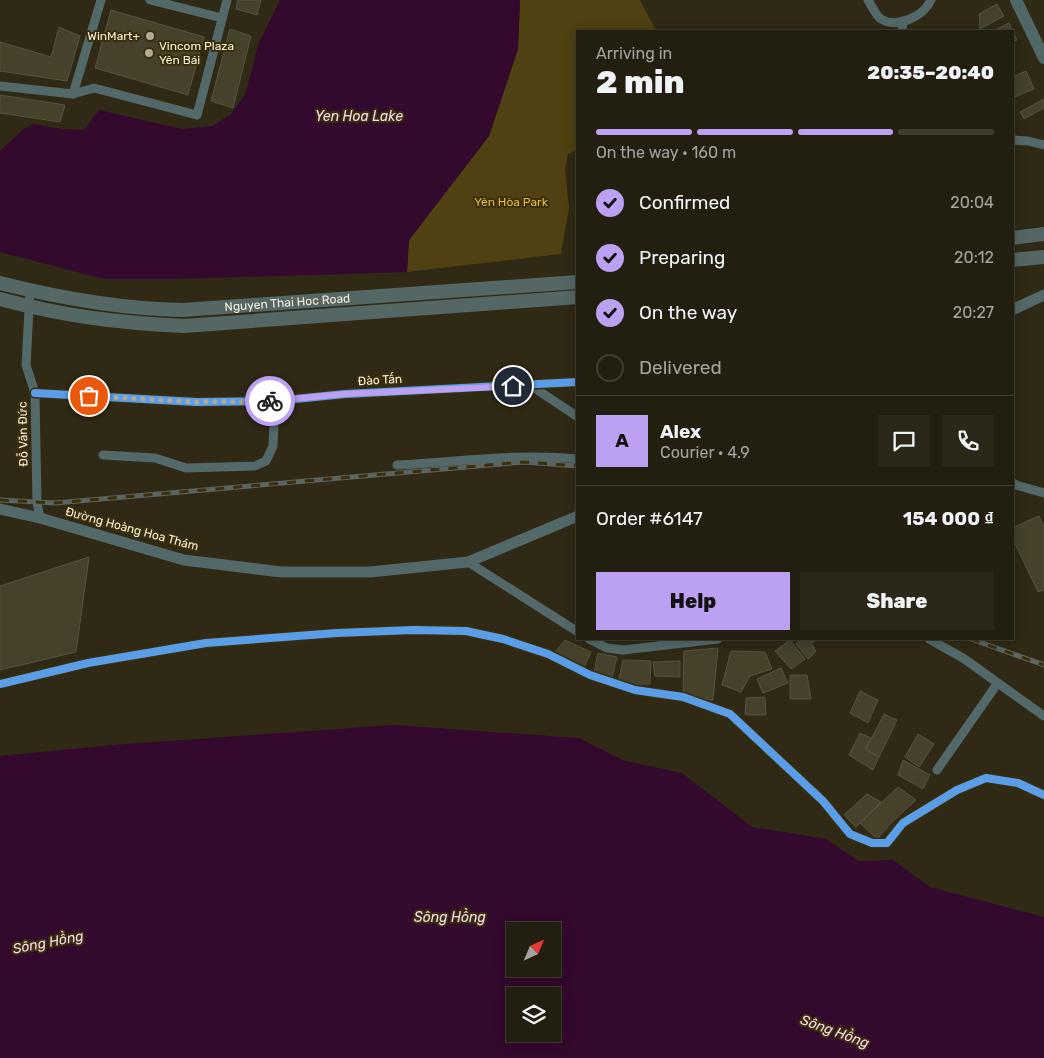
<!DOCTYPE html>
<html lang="en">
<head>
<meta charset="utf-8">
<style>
  body { margin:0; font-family:Rubik,sans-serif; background:#2b2719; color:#f1f3f6; height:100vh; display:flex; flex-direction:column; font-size:19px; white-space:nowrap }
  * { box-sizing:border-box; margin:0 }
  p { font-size:16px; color:#a3a29f }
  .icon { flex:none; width:28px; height:28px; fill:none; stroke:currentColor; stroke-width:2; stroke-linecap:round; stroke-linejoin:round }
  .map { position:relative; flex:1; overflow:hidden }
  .drawer { position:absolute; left:576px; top:30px; width:438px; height:610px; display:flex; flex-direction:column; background:#231f10; border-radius:0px; box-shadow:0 2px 12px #0003,0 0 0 1px #403d30 }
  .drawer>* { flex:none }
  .needle { width:32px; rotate:44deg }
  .controls { position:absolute; left:506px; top:922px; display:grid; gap:10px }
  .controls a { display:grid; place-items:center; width:55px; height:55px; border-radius:0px; background:#231f10; box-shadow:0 2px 12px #0003,0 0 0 1px #403d30; font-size:25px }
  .pin { position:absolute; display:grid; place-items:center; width:42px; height:42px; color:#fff; margin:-21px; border:2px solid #fff; border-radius:50%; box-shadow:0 1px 5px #0007 }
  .courier { position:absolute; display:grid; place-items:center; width:50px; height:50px; margin:-25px; border:4px solid #bca0f2; border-radius:50%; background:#fff; color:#222; box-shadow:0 1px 6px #0007 }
  .summary em { font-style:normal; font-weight:800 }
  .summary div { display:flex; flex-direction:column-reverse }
  .summary { display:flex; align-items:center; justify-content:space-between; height:85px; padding:0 20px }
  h1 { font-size:32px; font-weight:800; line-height:38px }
  .bar { display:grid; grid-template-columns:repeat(4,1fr); gap:8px 5px; align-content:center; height:60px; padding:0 20px }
  .bar i { height:6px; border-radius:4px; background:#403d30 }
  .bar .current { background:#bca0f2 }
  .bar p { grid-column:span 4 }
  .line { display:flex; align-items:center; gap:12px; padding:0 20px; border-top:1px solid #403d30 }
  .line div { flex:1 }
  .round { display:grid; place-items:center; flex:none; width:52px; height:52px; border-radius:0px; background:#2b2719 }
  ol { padding:0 20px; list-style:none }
  li { display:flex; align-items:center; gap:15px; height:55px }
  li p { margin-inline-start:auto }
  li .icon { padding:5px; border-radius:50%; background:#bca0f2; color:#111; stroke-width:4 }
  li:last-child { color:#a3a29f }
  li i { width:28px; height:28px; border:2px solid #403d30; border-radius:50% }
  .button { display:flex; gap:10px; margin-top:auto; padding:10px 20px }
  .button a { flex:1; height:58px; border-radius:0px; background:#bca0f2; color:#111; font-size:20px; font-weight:800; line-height:58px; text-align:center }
  .button a+a { background:#2b2719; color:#f1f3f6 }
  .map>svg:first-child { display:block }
  .green { fill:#504112 }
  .water { fill:#33092d; fill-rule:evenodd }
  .building { fill:#45412b; stroke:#565343 }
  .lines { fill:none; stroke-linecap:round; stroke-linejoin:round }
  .minor { stroke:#536869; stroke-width:9 }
  .tertiary { stroke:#536869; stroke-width:11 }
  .secondary { stroke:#4f6867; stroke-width:12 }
  .primary { stroke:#546764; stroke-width:14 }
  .rail-casing { stroke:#5c645f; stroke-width:5 }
  .rail { stroke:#3a2f0a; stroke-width:3; stroke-dasharray:9; stroke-linecap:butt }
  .cycleway-casing { stroke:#3a2f0a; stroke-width:11 }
  .cycleway { stroke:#5a9eea; stroke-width:8 }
  .done { stroke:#b1aa96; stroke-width:5; stroke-dasharray:0 9 }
  .route { stroke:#bca0f2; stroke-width:6 }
  .poi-dot { fill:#b1aa96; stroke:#3a2f0a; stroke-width:2 }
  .labels { text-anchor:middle; stroke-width:4; stroke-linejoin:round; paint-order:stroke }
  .poi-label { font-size:12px; fill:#f7f0dc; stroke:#3a2f0a; text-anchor:end }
  .park-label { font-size:12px; fill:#e3be45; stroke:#3a2f0a }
  .street-label { font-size:12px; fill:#f7f0dc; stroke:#3a2f0a }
  .water-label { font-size:14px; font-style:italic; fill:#fbd6f5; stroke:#3a2f0a }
</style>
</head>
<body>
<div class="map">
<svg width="1044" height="1058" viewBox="0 0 1044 1058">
  <rect width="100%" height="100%" fill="#2f2915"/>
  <polygon class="green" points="520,0 640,0 656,31 578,31 577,150 568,154 565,169 569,208 561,254 407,272 409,240 489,136 518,49"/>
  <g class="water">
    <polygon points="280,0 520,0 518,49 489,136 409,240 407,272 176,279 104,279 0,252 0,151 24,129 34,124 61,129 84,130 99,110 182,129 213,126 230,115 245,95 259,43"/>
    <path d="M394,725L579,738L625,761L682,773L752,827L826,839L858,861L893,860L930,887L1044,917V1058H0V756L114,745ZM515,931H552V969H515ZM515,996H552V1034H515Z"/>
  </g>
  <g class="building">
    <polygon points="238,0 261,0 257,15 236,9"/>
    <polygon points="997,4 1004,16 980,29 979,14"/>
    <polygon points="111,10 204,37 188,95 95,68"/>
    <polygon points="1009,23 1017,40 1012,42 1012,31 993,31"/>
    <polygon points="59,27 80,36 67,81 0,71 0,42 51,57"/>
    <polygon points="230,29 251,36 233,108 211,101"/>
    <polygon points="1026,71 1034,89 1012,98 1012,77"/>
    <polygon points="0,95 65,105 60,122 0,113"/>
    <polygon points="1044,99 1044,108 1024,119 1020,112"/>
    <polygon points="1039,516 1044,527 1044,590 1038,592 1012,537 1012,528"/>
    <polygon points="89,557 76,652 0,670 0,586"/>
    <polygon points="801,639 819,639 811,643 816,651 808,659 796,644"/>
    <polygon points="565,640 591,652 583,670 553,655"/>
    <polygon points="790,640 805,659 791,669 775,651"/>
    <polygon points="718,648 713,700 683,696 684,651"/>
    <polygon points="731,651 765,652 772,669 750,676 741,692 722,685"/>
    <polygon points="598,653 617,657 612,677 594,673"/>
    <polygon points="623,660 651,661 650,684 618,684"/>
    <polygon points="680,661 680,677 655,676 653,662"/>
    <polygon points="781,668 788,683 763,693 757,679"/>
    <polygon points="790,675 807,675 811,699 790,699"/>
    <polygon points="860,691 878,700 868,723 850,713"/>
    <polygon points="765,697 766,715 745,715 746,698"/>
    <polygon points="884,714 897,720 879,757 866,749"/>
    <polygon points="860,733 871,738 865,749 879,757 873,770 849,755"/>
    <polygon points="918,734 934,744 919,767 905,757"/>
    <polygon points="903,760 930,775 923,789 898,775"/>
    <polygon points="898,787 916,800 892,822 877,839 860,823"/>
    <polygon points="867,794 881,802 856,827 844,815"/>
  </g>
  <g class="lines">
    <g class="minor">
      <polyline points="150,0 222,18"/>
      <path d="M868,0C872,6 876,16 881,19C897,29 924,16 931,0"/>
      <polyline points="902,31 903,21"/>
      <polyline points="0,86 73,94 94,88 197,115 227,0"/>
      <polyline points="73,94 101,0"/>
      <polyline points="1012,140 1028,141 1044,145"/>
      <polyline points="30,291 26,365 35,393 37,503 40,518"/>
      <polyline points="530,385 578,417"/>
      <polyline points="35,393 196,402 275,401 345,394 578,382"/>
      <polyline points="103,455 155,458 186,468 255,466 266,461 273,446 275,401"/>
      <path d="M397,465C457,462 518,453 578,459"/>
      <polyline points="1012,482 1016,485 1044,493"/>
      <polyline points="468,562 578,632"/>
      <polyline points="589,639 607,648 623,650 718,639"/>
      <polyline points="929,639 963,658 1044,716"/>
      <polyline points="0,684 88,663 206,643 337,633 413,630 466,631 503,639 548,654 590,675 635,690 683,697 730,714 823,801 850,834 872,843 887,843 903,823 957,790 986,778 1018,783 1044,795"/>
      <polyline points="937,770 997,684"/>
    </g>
    <g class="tertiary">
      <polyline points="1012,310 1044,295"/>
      <polyline points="0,509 40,518 184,560 281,572 370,572 468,562 578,516"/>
    </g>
    <polyline class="secondary" points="1016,0 1044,58"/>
    <g class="primary">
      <polyline points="1012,238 1044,234"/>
      <polyline points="1012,260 1044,257"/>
      <path id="s1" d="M0,283C60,298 120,309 183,310L578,282"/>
      <path d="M0,299C63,316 119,323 184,326L578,297"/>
    </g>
    <g class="rail-casing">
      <g id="rail">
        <polyline points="0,500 55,503 523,462 578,466"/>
        <polyline points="971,639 1044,665"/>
      </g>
    </g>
    <use href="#rail" class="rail"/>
    <g class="cycleway-casing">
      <g id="cycleway">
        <polyline points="35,393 196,402 275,401 345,394 578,382"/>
        <polyline points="0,684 88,663 206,643 337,633 413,630 466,631 503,639 548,654 590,675 635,690 683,697 730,714 823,801 850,834 872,843 887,843 903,823 957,790 986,778 1018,783 1044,795"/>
      </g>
    </g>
    <use href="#cycleway" class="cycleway"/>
  </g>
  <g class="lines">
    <polyline class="done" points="89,396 196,402 270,401"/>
    <polyline class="route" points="270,401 345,394 513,386"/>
  </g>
  <g class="poi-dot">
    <circle cx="150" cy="36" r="5"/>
    <circle cx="149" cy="53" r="5"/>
  </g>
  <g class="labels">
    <g class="poi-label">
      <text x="140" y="40">WinMart+</text>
      <text x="159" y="50" text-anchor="start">Vincom Plaza<tspan x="159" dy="14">Yên Bái</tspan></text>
    </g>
    <g class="park-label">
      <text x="511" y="206">Yên Hòa Park</text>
    </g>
    <g class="street-label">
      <text dy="4" stroke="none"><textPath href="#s1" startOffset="290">Nguyen Thai Hoc Road</textPath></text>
      <text transform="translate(380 380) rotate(-3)" y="4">Đào Tấn</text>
      <text transform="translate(23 434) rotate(-91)" y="4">Đỗ Văn Đức</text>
      <text transform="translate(132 529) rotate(15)" y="4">Đường Hoàng Hoa Thám</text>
    </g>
    <g class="water-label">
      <text x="359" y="121">Yen Hoa Lake</text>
      <text x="450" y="922">Sông Hồng</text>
      <text transform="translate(48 942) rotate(-11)" y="5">Sông Hồng</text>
      <text transform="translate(835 1031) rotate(20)" y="5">Sông Hồng</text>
    </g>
  </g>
</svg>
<div class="controls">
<a><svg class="needle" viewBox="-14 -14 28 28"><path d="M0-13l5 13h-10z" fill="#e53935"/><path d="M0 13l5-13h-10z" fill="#a3a29f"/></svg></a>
<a><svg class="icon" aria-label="layers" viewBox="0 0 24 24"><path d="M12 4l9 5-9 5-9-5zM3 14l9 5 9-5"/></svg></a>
</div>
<div class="pin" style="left:89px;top:396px;background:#ea580c"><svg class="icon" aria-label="bag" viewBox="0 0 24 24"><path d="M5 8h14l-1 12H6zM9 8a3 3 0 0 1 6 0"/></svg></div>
<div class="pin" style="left:513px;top:386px;background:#1f2937"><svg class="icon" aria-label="home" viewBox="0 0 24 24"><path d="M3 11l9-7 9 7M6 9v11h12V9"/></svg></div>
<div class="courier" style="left:270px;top:401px"><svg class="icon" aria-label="bike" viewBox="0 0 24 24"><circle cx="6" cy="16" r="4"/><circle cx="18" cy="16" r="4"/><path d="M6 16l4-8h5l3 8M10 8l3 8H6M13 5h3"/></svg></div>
<section class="drawer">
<div class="summary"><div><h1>2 min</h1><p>Arriving in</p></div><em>20:35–20:40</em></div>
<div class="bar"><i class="current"></i><i class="current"></i><i class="current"></i><i></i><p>On the way · 160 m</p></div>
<ol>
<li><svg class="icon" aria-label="check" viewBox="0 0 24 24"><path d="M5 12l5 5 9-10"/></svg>Confirmed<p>20:04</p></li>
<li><svg class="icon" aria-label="check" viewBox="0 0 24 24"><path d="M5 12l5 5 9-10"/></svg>Preparing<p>20:12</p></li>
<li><svg class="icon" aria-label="check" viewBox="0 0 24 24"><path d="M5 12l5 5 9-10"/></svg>On the way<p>20:27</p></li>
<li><i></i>Delivered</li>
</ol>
<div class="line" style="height:90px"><b class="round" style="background:#bca0f2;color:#111">A</b><div><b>Alex</b><p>Courier · 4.9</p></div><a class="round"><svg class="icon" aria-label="chat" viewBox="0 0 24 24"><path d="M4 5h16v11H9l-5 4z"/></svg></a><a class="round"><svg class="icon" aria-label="phone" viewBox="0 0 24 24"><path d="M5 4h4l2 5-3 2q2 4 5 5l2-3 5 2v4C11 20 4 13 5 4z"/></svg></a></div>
<div class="line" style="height:65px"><div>Order #6147</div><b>154 000 ₫</b></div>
<div class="button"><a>Help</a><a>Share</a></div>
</section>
</div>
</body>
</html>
